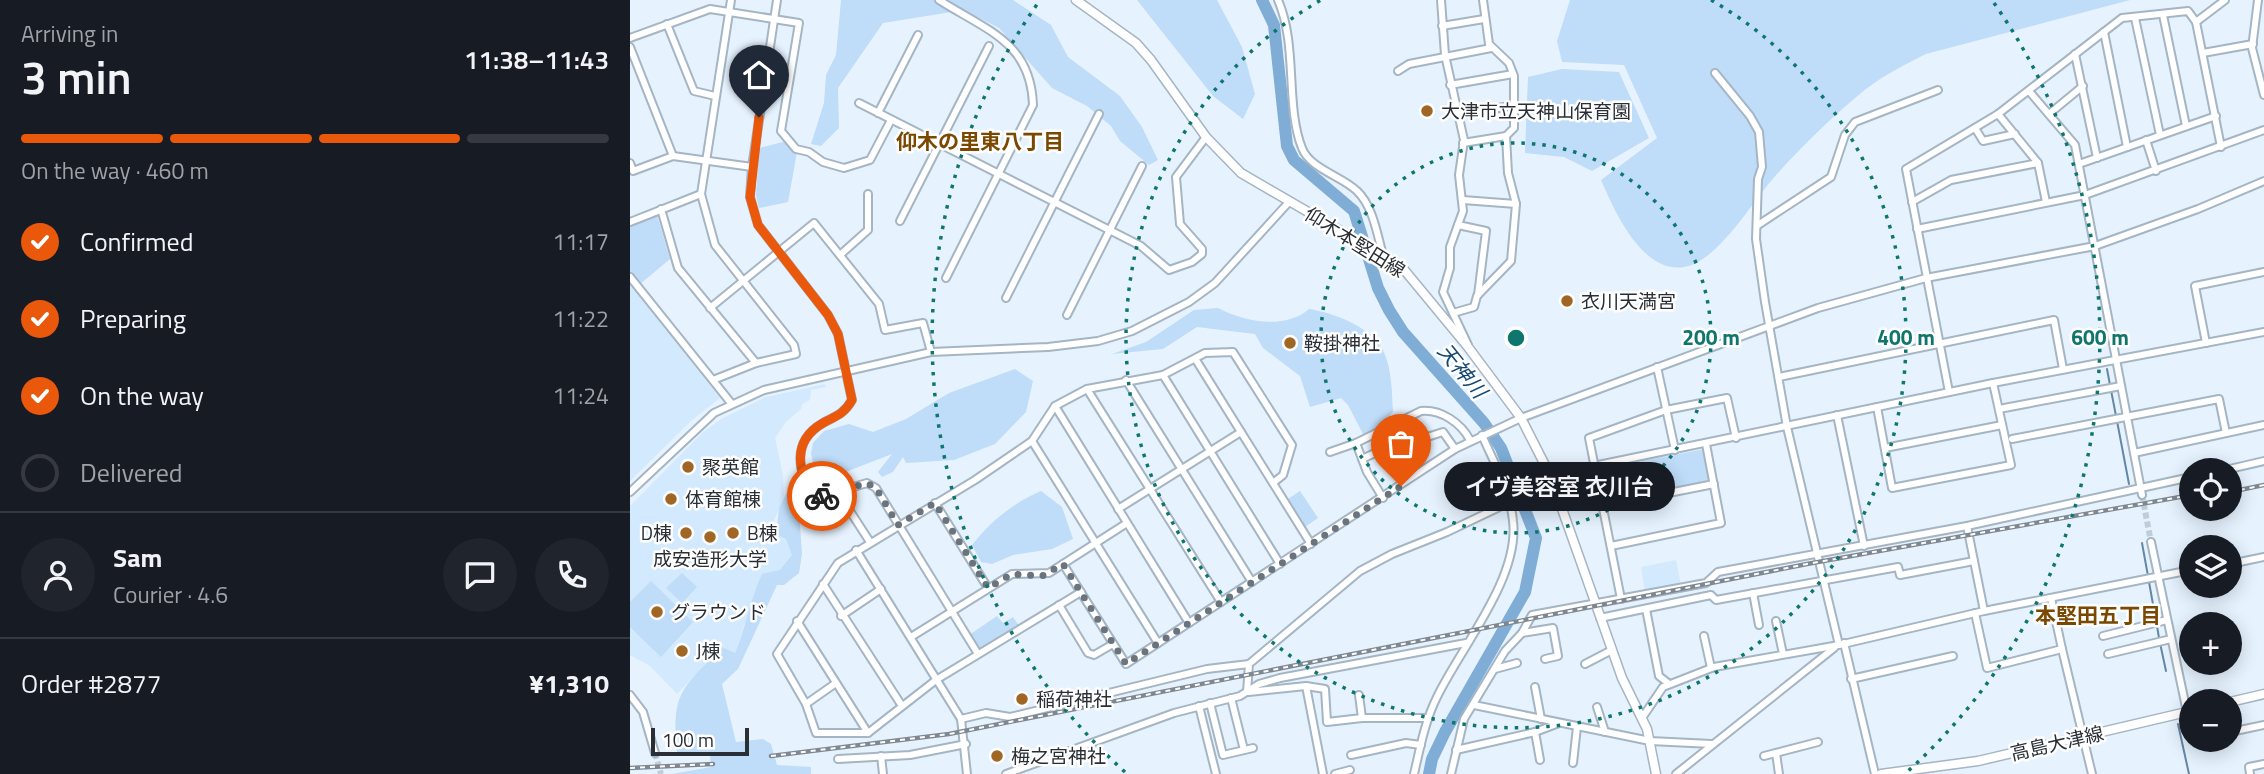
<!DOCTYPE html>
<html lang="en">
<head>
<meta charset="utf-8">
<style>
  body { margin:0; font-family:"Titillium Web","Noto Sans JP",sans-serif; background:#20242c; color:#f1f3f6; height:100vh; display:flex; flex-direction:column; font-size:26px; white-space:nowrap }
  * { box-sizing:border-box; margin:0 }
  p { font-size:23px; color:#9ea1a6 }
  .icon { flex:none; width:38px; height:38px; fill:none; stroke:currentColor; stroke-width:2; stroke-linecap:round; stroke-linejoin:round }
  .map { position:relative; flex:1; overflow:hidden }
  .drawer { display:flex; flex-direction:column; background:#171b24; width:630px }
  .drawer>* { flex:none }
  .fabs { position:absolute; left:1549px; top:458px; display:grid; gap:14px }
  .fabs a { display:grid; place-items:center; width:63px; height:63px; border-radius:50%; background:#171b24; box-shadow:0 4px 18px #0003; font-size:35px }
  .scale { position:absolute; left:21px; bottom:18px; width:98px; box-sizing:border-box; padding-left:7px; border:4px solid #292f35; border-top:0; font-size:19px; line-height:24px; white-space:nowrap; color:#292f35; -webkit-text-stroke:5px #fefefe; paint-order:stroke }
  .pin { position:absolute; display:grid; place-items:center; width:60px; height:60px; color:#fff; margin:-72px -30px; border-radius:50% 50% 50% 0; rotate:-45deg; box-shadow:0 0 7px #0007 }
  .pin .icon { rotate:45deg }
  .courier { position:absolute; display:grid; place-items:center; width:70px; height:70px; margin:-35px; border:5px solid #ea580c; border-radius:50%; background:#fff; color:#222; box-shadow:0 2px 9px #0007 }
  .bubble { position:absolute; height:49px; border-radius:24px; background:#171b24; box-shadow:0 4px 18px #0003; font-size:23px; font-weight:600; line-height:49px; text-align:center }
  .headline em { font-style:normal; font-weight:600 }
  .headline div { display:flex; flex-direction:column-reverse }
  .headline { display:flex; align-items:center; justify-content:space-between; height:119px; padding:0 21px }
  h1 { font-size:46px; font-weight:600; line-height:52px }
  .bar { display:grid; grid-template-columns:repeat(4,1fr); gap:10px 7px; align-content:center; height:84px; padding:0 21px }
  .bar i { height:9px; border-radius:5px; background:#363941 }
  .bar .on { background:#ea580c }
  .bar p { grid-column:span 4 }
  .line { display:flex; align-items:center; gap:18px; padding:0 21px; border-top:2px solid #363941 }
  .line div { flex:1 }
  .round { display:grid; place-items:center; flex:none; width:74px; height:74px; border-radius:37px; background:#20242c }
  ol { padding:0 21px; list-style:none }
  li { display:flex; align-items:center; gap:21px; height:77px }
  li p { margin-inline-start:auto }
  li .icon { padding:7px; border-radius:50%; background:#ea580c; color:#fff; stroke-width:4 }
  li:last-child { color:#9ea1a6 }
  li i { width:38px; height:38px; border:4px solid #363941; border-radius:50% }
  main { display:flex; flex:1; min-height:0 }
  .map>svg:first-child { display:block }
  .built { fill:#d3e9fd }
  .green { fill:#bfdcf8 }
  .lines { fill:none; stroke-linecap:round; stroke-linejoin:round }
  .stream { stroke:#6587a6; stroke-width:2 }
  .river { stroke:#7fadd6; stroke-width:12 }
  .minor-tunnel { stroke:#c0ccd7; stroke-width:6; stroke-dasharray:6 3; stroke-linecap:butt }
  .minor-casing { stroke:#a5b5c3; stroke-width:10 }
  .major-casing { stroke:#a5b5c3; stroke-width:11 }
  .minor { stroke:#fff; stroke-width:6 }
  .major { stroke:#fff; stroke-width:8 }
  .rail-casing { stroke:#7f8891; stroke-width:4.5 }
  .rail { stroke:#fefefe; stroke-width:2; stroke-dasharray:5; stroke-linecap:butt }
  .done { stroke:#6b747c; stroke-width:7; stroke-dasharray:0 12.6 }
  .route { stroke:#ea580c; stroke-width:9 }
  .ring { fill:none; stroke:#0f766e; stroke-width:3.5; stroke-dasharray:3.5 7 }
  .poi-dot { fill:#a06724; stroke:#fefefe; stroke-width:2.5 }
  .labels { text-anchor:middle; stroke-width:5; stroke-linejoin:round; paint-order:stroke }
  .poi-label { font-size:19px; fill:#292f35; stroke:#fefefe; text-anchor:start }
  .street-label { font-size:19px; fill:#292f35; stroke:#fefefe }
  .neighbourhood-label { font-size:21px; font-weight:bold; fill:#7a4800; stroke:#fefefe }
  .water-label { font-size:21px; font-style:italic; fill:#164972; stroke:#fefefe }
  .centre { fill:#0f766e; stroke:#fefefe; stroke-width:3.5 }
  .ring-label { font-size:21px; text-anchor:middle; font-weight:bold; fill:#0f766e; stroke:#fefefe; stroke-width:5; stroke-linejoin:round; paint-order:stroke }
</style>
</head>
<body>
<main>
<section class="drawer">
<div class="headline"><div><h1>3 min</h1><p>Arriving in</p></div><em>11:38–11:43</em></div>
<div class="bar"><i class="on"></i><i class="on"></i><i class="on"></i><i></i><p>On the way · 460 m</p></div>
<ol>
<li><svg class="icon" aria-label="check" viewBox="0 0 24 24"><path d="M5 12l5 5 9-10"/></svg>Confirmed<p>11:17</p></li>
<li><svg class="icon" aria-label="check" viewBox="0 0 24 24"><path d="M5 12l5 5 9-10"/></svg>Preparing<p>11:22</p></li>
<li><svg class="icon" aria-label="check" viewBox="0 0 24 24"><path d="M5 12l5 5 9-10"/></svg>On the way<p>11:24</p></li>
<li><i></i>Delivered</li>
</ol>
<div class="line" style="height:126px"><a class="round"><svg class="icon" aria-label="person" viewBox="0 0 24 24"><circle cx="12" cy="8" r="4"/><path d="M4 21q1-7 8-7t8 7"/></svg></a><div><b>Sam</b><p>Courier · 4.6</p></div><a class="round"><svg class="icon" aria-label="chat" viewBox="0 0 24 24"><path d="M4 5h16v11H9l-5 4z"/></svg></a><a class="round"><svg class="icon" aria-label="phone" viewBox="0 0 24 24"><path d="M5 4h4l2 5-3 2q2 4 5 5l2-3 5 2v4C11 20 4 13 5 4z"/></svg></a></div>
<div class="line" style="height:91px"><div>Order #2877</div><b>¥1,310</b></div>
</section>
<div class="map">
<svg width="1634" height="774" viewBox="0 0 1634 774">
  <rect width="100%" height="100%" fill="#e6f3ff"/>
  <g class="built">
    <polygon points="0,285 90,398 62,420 0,481"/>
    <polygon points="195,384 196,387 181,390 180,400 172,404 171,409 156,422 145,438 153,475 154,497 141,528 157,534 163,557 114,625 105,654 92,647 47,694 20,666 0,655 0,506 72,433 91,419 136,397"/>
    <polygon points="1046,560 1051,585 1015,592 1011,567"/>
  </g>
  <g class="green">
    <polygon points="211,0 383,0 421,25 438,57 490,96 512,127 528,160 519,165 490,141 481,126 457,106 422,88 369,28 334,10 253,23 208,88 209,128 191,146 181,144 194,103 196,75 206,55"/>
    <polygon points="507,0 587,0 612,47 625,94 613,119 583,96"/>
    <path d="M940,0H1500L1296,54C1276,64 1254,75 1236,89C1205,114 1173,145 1147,174C1124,199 1088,262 1054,267C1012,274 984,210 971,180L1027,138L994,65L932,62L927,41Z"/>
    <polygon points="932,69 989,72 1019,138 962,171 934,157 895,153 898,77"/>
    <polygon points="157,141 167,152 158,202 129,208 126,195 129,148"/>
    <polygon points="27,215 40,259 10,284 0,271 0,225"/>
    <path d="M588,308C614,322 655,330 679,309C704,313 736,325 751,347C762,364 762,393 763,412L746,430L733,434L718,405L711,398L680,407L670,376L633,348L625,334L567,327L533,349L482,354L516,342L564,310Z"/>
    <polygon points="385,369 403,381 396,412 365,444 324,460 276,463 273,457 263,472 252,477 248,472 262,454 187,483 181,453 183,443 194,431 219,424 243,432 276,419 319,393"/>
    <polygon points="1075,449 1081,480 977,501 971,469"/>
    <path d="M159,488L168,494L172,554L169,573L154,585H147L108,669L92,684L106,742L133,739L141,744L147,765L181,767V774H42L81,767L80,754L47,752C41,692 52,689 92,647L105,653C116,627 120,600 132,574L150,570L162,555L156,539L146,534L149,508Z"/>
    <path d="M411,491L432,507L443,539L422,549L383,555L362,564L351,562L342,545C361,521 383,503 411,491Z"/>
    <polygon points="670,491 688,518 672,529 655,501"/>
    <polygon points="52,573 67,587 52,603 36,588"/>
    <polygon points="21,581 63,622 31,657 0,627 0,602"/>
    <polygon points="367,616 373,623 383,617 390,627 349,650 339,635"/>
  </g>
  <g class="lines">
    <g class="stream">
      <polyline points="1477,369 1480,385"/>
      <polyline points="1481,390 1486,416"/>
      <polyline points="1487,421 1499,484"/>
      <polyline points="1512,543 1518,576"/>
      <polyline points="1519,582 1526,621"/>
      <polyline points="1527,626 1529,638"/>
      <polyline points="1530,643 1536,671"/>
      <polyline points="1548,724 1559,774"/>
    </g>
    <polyline class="river" points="632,0 644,25 657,146 664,160 724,211 748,288 759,310 773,332 854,423 871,448 906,538 895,592 815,732 802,759 799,774"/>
    <g class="minor-tunnel">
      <polyline points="1512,495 1521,542"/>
      <polyline points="25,753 31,774"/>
    </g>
    <g class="minor-casing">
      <g id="minor">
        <path d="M147,0L122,167L120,197L128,225L198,315L208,334L222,400C214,414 206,416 193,423C160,442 169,472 183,500"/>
        <path d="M309,0C356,30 401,42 403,105L316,278"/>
        <path d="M648,0C668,46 655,105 672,148C680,169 712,176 727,191C743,206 747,234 753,255"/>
        <polyline points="811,0 815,55 834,140 829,175 833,211 820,247 820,268 813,292 838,345"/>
        <polyline points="853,0 859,44 879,63 884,76 884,128 876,136 878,173 886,204"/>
        <polyline points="1628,0 1622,48 1634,95"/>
        <polyline points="1533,15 1556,126"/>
        <polyline points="1505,18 1530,135"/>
        <polyline points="1566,22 1595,0"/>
        <polyline points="37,24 64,91 85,96"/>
        <polyline points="812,26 854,19"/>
        <polyline points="1474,32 1497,147"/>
        <polyline points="0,38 80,9 169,23 151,131 166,149 179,152 193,162 214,168 240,160 261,120"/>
        <polyline points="0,47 43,156"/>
        <polyline points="1573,53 1623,44"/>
        <polyline points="1445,54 1467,158"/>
        <polyline points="768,71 779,64 861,48"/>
        <polyline points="1085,73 1120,116 1129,132 1132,167 1128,179 1126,239 1135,302 1157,427 1209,645"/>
        <polyline points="820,85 883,74"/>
        <polyline points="1399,91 1445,145 1512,495"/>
        <polyline points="229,103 511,246 539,270 562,262 572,254 572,249 550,224 546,177 576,137"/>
        <polyline points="248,113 288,35"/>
        <polyline points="1368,114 1408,163 1416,202"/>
        <polyline points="1419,114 1453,86"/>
        <polyline points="829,115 885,105"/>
        <polyline points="1345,128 1353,141 1385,134"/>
        <polyline points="1516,140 1526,171"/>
        <polyline points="833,143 876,136"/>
        <polyline points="0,163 3,171 43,156 122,167"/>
        <polyline points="1449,164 1586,116"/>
        <polyline points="1282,202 1321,180 1408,163"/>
        <polyline points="31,209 48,268 126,363"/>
        <polyline points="270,221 359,46"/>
        <polyline points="0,222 71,194"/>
        <polyline points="828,225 856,231 848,295"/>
        <polyline points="1128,225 1201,177 1215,135 1225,122 1308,90"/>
        <polyline points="1287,229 1455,195 1634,130"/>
        <polyline points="210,255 238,230 238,194"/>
        <polyline points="0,277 101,403"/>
        <polyline points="376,298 469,114"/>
        <polyline points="80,308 184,223 249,304 255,330 293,323 301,352"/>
        <polyline points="823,313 844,307 847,296 881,261 886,204 833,200"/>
        <polyline points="437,315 512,166"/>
        <polyline points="1576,343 1565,286 1634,272"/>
        <polyline points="566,360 681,544"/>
        <polyline points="1027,367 1045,450"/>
        <polyline points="533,375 650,564"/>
        <polyline points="1149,377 1424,320 1433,369"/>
        <polyline points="83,380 126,363 166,354 164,345 85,245 71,194 101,0"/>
        <polyline points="496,380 622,582"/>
        <polyline points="457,389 591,602"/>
        <polyline points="1319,392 1276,169 1368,114 1492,18 1558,11 1566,22 1591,147"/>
        <polyline points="425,406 559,623"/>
        <polyline points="1247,407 1262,488 1381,465 1363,383"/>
        <polyline points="1369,409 1491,386"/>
        <polyline points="1207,415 1234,546"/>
        <polyline points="1382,439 1589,399 1596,433"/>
        <polyline points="402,441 528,643"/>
        <polyline points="1255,448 1372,425"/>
        <polyline points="700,452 726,443"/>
        <polyline points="1504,453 1634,425"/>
        <polyline points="732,459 779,437 794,438 813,432 825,449"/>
        <polyline points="1591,471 1634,461"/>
        <polyline points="920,475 1363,383 1634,332"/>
        <polyline points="207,491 240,542"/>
        <polyline points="0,492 84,413 134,390 301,352 418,347 468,341 502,331 559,302 585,283 659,202"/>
        <path d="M753,498L737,472L726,443L791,411C811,409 831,423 840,440"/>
        <polyline points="305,503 358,588"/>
        <polyline points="973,506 1084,484"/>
        <polyline points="167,509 186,498 237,483 246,488 348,654"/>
        <polyline points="488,509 611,432"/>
        <polyline points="1337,526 1354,611"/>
        <polyline points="1521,542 1557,712"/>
        <polyline points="981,546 1091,523 1076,444"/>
        <polyline points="226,550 331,719 337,774"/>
        <polyline points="433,564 496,664 825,449 891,418 1188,308 1296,278 1465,246 1568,209 1634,181"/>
        <polyline points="1600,564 1634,557"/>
        <polyline points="193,584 272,706"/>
        <polyline points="451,592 306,680 238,733 186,733 176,704 147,654 208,563 345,480 402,441 425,406 457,389 533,375 575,353 603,352 662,445 653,475 643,483"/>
        <polyline points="1123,593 1129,625"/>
        <polyline points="1421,598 1432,649"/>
        <polyline points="991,599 959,438 1036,410 1097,398 1106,438"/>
        <polyline points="429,605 458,653 464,655 483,644"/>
        <polyline points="1016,609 1029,676 1038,683"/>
        <polyline points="1345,613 1357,668 1432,649 1462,774"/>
        <polyline points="211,616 251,589"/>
        <polyline points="970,618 1081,595 1086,600 1268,567 1270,575 1344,561"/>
        <polyline points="167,621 238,733"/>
        <polyline points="1146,621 1153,654"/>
        <polyline points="892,633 902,615 1076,583 1088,572 1337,526 1561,477"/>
        <polyline points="1074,636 1081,668"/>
        <polyline points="1473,636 1537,620"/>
        <polyline points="281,637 382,574 419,573 497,523"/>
        <polyline points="1214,643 1245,774"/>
        <polyline points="1478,654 1541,639"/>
        <polyline points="955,664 982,650"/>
        <polyline points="865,669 887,663"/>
        <polyline points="1221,679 1323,656"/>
        <polyline points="676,686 693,774"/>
        <polyline points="905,687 911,719"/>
        <polyline points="617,692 619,664 730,571 762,554 817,532 880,502"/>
        <polyline points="619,692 676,686 695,689 697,722 732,718 799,718"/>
        <polyline points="0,695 13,712 25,753"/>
        <polyline points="729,695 732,718"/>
        <polyline points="601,698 614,750"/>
        <polyline points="580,703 593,755 623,748"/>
        <polyline points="176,704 206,683"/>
        <polyline points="844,705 1020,741 1082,744"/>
        <polyline points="569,706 586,774"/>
        <polyline points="967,707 975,732"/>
        <polyline points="1012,718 1033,687 1084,667 1209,645 1354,611 1561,570"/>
        <polyline points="331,719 356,713 380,717 577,669 619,664"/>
        <polyline points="1605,731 1634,725"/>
        <polyline points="905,732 910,760"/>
        <polyline points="826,750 905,732 929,723"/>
        <polyline points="1146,753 1149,774"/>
        <polyline points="721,755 776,743 791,745"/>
        <polyline points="251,756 253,774"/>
        <polyline points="1134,756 1188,742"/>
        <polyline points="208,759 280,755 336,744"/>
        <polyline points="943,763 947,727"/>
        <polyline points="376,774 544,713 610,696 629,684 650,678 836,643"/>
        <polyline points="705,774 720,770"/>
        <path d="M784,774C790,748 795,721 807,697C831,647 890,578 883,521C880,490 864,463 852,435"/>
        <polyline points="821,774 834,719 875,651 892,633 923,628 928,656 915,659"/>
        <polyline points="1046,774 1204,648"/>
        <polyline points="1620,774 1619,767 1634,764"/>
      </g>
    </g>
    <g class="major-casing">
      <g id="major">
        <polyline points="446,0 506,43 521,60 576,137 611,173 771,266 838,347 891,418 920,475 992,678 1017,729 1026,774"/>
        <polyline points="1600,702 1634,694"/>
        <polyline points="1251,774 1348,761 1561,711"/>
      </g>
    </g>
    <use href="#minor" class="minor"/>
    <use href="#major" class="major"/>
    <g class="rail-casing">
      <g id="rail">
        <polyline points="1600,492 1634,485"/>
        <polyline points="141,756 319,734 1177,564 1561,495"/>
        <polyline points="0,768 83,764"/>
      </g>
    </g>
    <use href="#rail" class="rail"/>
  </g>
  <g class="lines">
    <polyline class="done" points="192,496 237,483 246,488 268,525 305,503 358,588 382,574 412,576 433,564 496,664 771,486"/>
    <path class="route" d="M129,117L120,197L128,225L198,315L208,334L222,400C214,414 206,416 193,423C160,442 169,472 183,500L192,496"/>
  </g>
  <g class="ring">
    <circle cx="886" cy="338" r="195"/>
    <path d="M1081 0A390 390 0 1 1 691 0"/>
    <path d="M495 772A584 584 0 0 1 408 3M1364 3A584 584 0 0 1 1277 772"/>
  </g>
  <g class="poi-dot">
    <circle cx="797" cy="111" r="7"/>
    <circle cx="937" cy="301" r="7"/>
    <circle cx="660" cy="343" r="7"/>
    <circle cx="58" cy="467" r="7"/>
    <circle cx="41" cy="499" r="7"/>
    <circle cx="56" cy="533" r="7"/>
    <circle cx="103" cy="533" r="7"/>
    <circle cx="80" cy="537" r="7"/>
    <circle cx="27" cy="612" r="7"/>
    <circle cx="52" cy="651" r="7"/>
    <circle cx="392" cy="699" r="7"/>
    <circle cx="367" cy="756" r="7"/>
  </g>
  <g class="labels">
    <g class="poi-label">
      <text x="811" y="118">大津市立天神山保育園</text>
      <text x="951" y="308">衣川天満宮</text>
      <text x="674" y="350">鞍掛神社</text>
      <text x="72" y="474">聚英館</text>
      <text x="55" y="506">体育館棟</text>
      <text x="42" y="540" text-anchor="end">D棟</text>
      <text x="117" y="540">B棟</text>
      <text x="80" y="566" text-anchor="middle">成安造形大学</text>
      <text x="41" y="619">グラウンド</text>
      <text x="66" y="658">J棟</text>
      <text x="406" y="706">稲荷神社</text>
      <text x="381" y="763">梅之宮神社</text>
    </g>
    <g class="street-label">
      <text transform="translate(725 242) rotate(32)" y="7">仰木本堅田線</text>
      <text transform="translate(1427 743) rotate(-13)" y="7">高島大津線</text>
    </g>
    <g class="neighbourhood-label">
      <text x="350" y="149">仰木の里東八丁目</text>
      <text x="1468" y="623">本堅田五丁目</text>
    </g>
    <g class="water-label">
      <text transform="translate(832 371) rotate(51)" y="7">天神川</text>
    </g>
  </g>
  <circle cx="886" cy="338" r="10" class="centre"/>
  <g class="ring-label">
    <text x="1081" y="345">200 m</text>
    <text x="1276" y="345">400 m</text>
    <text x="1470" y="345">600 m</text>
  </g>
</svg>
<div class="fabs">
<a><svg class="icon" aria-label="locate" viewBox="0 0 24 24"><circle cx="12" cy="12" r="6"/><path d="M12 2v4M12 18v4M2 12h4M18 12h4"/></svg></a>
<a><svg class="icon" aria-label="layers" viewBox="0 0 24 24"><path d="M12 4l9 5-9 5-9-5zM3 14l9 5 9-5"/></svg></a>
<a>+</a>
<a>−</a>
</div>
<div class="scale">100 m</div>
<div class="pin" style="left:771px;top:486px;background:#ea580c"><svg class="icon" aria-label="bag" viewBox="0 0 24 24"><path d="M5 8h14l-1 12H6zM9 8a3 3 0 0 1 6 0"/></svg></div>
<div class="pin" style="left:129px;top:117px;background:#1f2937"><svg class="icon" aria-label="home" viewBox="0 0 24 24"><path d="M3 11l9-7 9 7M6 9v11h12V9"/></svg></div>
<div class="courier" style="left:192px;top:496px"><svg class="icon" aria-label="bike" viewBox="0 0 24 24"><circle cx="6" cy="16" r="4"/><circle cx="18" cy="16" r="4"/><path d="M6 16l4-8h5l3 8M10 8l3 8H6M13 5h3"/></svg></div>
<div class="bubble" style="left:814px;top:462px;width:231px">イヴ美容室 衣川台</div>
</div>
</main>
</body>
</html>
